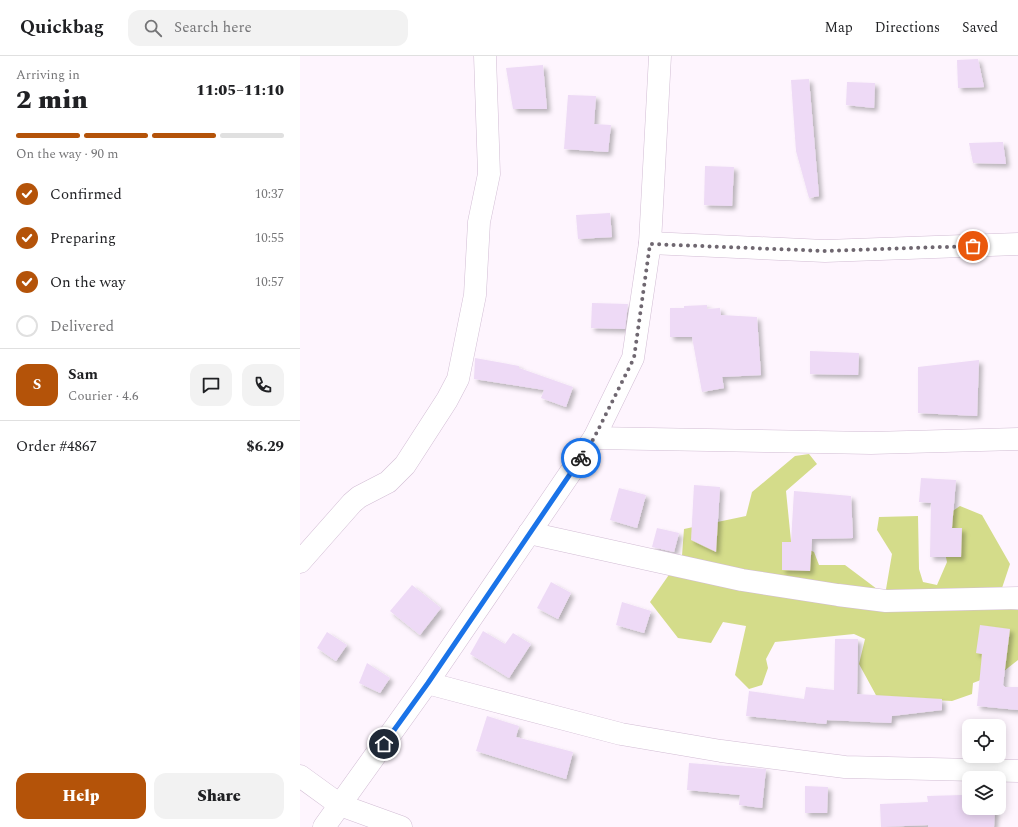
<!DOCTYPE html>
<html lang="en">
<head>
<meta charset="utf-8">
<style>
  body { margin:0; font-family:Spectral,serif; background:#f2f2f2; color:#202124; height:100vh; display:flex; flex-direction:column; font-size:15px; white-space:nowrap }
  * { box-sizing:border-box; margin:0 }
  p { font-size:13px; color:#757577 }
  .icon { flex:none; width:22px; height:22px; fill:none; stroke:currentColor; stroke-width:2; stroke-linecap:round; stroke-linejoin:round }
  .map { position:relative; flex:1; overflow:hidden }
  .details { display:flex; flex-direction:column; background:#fff; width:300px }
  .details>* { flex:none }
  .buttons { position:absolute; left:662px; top:663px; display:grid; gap:8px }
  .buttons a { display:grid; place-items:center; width:44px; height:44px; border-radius:8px; background:#fff; box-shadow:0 2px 10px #0003; font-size:20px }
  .pin { position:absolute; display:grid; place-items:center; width:34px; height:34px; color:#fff; margin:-17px; border:2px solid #fff; border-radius:50%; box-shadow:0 1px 4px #0007 }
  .courier { position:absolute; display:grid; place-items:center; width:40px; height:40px; margin:-20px; border:3px solid #1a73e8; border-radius:50%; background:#fff; color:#222; box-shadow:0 1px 5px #0007 }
  .summary em { font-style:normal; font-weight:800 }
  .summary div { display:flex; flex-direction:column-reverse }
  .summary { display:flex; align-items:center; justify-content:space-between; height:68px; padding:0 16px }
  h1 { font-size:26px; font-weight:800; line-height:30px }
  .bar { display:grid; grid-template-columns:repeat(4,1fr); gap:6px 4px; align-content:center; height:48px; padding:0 16px }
  .bar i { height:5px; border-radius:3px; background:#e0e0e0 }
  .bar .current { background:#b45309 }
  .bar p { grid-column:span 4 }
  .line { display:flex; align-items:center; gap:10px; padding:0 16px; border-top:1px solid #e0e0e0 }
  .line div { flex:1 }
  .round { display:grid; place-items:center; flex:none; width:42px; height:42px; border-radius:12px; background:#f2f2f2 }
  ol { padding:0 16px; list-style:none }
  li { display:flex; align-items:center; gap:12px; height:44px }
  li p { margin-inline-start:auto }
  li .icon { padding:4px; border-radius:50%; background:#b45309; color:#fff; stroke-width:4 }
  li:last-child { color:#757577 }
  li i { width:22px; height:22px; border:2px solid #e0e0e0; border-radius:50% }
  .action { display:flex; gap:8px; margin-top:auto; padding:8px 16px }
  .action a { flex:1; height:46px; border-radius:12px; background:#b45309; color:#fff; font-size:16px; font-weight:800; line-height:46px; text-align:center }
  .action a+a { background:#f2f2f2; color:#202124 }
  header { display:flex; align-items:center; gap:24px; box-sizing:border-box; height:56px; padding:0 20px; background:#fff; border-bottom:1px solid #e0e0e0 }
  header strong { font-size:19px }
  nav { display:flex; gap:22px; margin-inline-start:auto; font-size:14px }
  .search { width:280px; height:36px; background:#f2f2f2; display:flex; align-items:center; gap:10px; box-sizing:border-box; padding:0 14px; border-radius:12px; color:#757577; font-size:15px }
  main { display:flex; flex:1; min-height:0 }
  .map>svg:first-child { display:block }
  .green { fill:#d4dc8a }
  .building { fill:#eedaf6; filter:url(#shadow) }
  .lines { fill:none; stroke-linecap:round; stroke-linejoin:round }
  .minor-casing { stroke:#d2bdd4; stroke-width:23 }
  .minor { stroke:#fff; stroke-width:22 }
  .done { stroke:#6f6770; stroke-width:4; stroke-dasharray:0 7.2 }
  .route { stroke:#1a73e8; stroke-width:5 }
</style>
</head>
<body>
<header>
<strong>Quickbag</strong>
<div class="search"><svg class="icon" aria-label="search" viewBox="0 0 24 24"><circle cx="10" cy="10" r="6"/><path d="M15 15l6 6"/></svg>Search here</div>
<nav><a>Map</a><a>Directions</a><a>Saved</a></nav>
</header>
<main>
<section class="details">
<div class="summary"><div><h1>2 min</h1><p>Arriving in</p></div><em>11:05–11:10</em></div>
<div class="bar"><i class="current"></i><i class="current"></i><i class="current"></i><i></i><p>On the way · 90 m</p></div>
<ol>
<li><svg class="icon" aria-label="check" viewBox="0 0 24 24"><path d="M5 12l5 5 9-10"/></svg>Confirmed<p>10:37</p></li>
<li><svg class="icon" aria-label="check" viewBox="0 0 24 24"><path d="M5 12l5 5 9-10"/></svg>Preparing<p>10:55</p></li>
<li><svg class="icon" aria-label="check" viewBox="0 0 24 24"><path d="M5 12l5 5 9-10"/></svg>On the way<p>10:57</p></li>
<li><i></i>Delivered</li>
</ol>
<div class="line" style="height:72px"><b class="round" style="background:#b45309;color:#fff">S</b><div><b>Sam</b><p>Courier · 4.6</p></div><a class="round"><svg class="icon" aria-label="chat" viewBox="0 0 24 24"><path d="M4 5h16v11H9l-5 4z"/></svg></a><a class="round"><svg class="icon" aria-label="phone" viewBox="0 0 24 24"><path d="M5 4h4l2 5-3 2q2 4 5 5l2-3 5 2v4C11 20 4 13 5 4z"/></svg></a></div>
<div class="line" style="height:52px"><div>Order #4867</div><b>$6.29</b></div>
<div class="action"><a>Help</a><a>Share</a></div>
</section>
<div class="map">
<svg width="718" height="771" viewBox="0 0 718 771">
  <defs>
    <filter id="shadow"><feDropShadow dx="3.5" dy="3.5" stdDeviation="2" flood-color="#0004"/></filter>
  </defs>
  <rect width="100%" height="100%" fill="#fef5fe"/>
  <polygon class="green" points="509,398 517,408 486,435 491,485 514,496 519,509 545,509 585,539 592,498 577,474 579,461 618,460 619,513 623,526 637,529 647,506 638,465 660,450 682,459 710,508 702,532 703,552 718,554 718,604 704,615 673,627 672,638 652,645 577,641 559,608 565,583 554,578 475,586 466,603 468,612 462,629 449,633 435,619 446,570 423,566 411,587 378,582 350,546 382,500 384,473 446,460 452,436 495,400"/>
  <g class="building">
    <polygon points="678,3 684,31 658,32 657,4"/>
    <polygon points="243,9 247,53 213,53 206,12"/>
    <polygon points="509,23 519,140 509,142 496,95 491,24"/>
    <polygon points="547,26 575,27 574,52 546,49"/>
    <polygon points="268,39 296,40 294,68 311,69 308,96 264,93"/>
    <polygon points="703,86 706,108 673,107 669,87"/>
    <polygon points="405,110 434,111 432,150 404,149"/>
    <polygon points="310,157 312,181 278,183 276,159"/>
    <polygon points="292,247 328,248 325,273 291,272"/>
    <polygon points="407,249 407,253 420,252 421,259 457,261 461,319 422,321 424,332 402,336 392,281 370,281 370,252 384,252 384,250"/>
    <polygon points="510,295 559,297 558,319 510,318"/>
    <polygon points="175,302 219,310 219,312 273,331 266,351 241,342 244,334 174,323"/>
    <polygon points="679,304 677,360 618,357 618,311"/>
    <polygon points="621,422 656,424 652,472 662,472 661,501 630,501 631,447 619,446"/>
    <polygon points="394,429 420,431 416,496 391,484"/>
    <polygon points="319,432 346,439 337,472 310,464"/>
    <polygon points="494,435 551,440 553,482 512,483 510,515 482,514 482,486 491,486"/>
    <polygon points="357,472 379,477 374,496 352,491"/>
    <polygon points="251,526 271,537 258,563 237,552"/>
    <polygon points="112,529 141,552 120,579 90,555"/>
    <polygon points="322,546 351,555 344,577 316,569"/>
    <polygon points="680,569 710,573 703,629 705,631 718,631 718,654 677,650 682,598 676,597"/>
    <polygon points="183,575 205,588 213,577 231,588 209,622 170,598"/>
    <polygon points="27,576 47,589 36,605 17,592"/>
    <polygon points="535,583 558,583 557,638 642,643 642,654 592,660 591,667 527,664 526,668 446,660 449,635 504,643 506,631 534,634"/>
    <polygon points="67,607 90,622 80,637 59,627"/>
    <polygon points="187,660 219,670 216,681 273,696 266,723 176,695"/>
    <polygon points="389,707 466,713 462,752 439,749 440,739 387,734"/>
    <polygon points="505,730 528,731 527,757 505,757"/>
    <polygon points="663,739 663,752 695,752 694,771 628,771 628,769 581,771 580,748 628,746 627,740"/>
  </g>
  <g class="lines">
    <g class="minor-casing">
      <g id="minor">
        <polyline points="350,187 525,195 718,188"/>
        <polyline points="294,382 571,387 718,383"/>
        <polyline points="229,477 442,524 538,539 586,545 718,542"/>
        <polyline points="0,506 52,447 59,441 88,426 105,409 147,344 158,323 175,239 179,166 189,118 185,0"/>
        <polyline points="127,627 321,678 421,695 545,711 718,715"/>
        <polyline points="0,720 40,749 101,771"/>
        <polyline points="24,771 127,627 294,382 333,302 350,187 360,0"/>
      </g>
    </g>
    <use href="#minor" class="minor"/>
  </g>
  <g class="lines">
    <polyline class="done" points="281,402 294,382 334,302 350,188 525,195 673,190"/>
    <polyline class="route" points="84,688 128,627 281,402"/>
  </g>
</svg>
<div class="buttons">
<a><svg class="icon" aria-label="locate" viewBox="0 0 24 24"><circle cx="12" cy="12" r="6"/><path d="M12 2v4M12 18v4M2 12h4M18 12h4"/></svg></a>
<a><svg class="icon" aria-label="layers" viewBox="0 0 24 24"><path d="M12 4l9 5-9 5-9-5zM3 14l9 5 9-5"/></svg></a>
</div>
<div class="pin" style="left:673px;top:190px;background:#ea580c"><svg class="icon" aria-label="bag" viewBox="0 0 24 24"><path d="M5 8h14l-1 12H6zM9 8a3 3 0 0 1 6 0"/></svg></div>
<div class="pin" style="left:84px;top:688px;background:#1f2937"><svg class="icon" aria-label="home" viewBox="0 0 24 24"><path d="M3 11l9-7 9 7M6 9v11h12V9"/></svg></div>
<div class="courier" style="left:281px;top:402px"><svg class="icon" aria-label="bike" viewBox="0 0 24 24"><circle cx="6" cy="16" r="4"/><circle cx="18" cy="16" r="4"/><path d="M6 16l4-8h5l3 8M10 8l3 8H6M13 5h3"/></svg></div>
</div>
</main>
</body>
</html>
